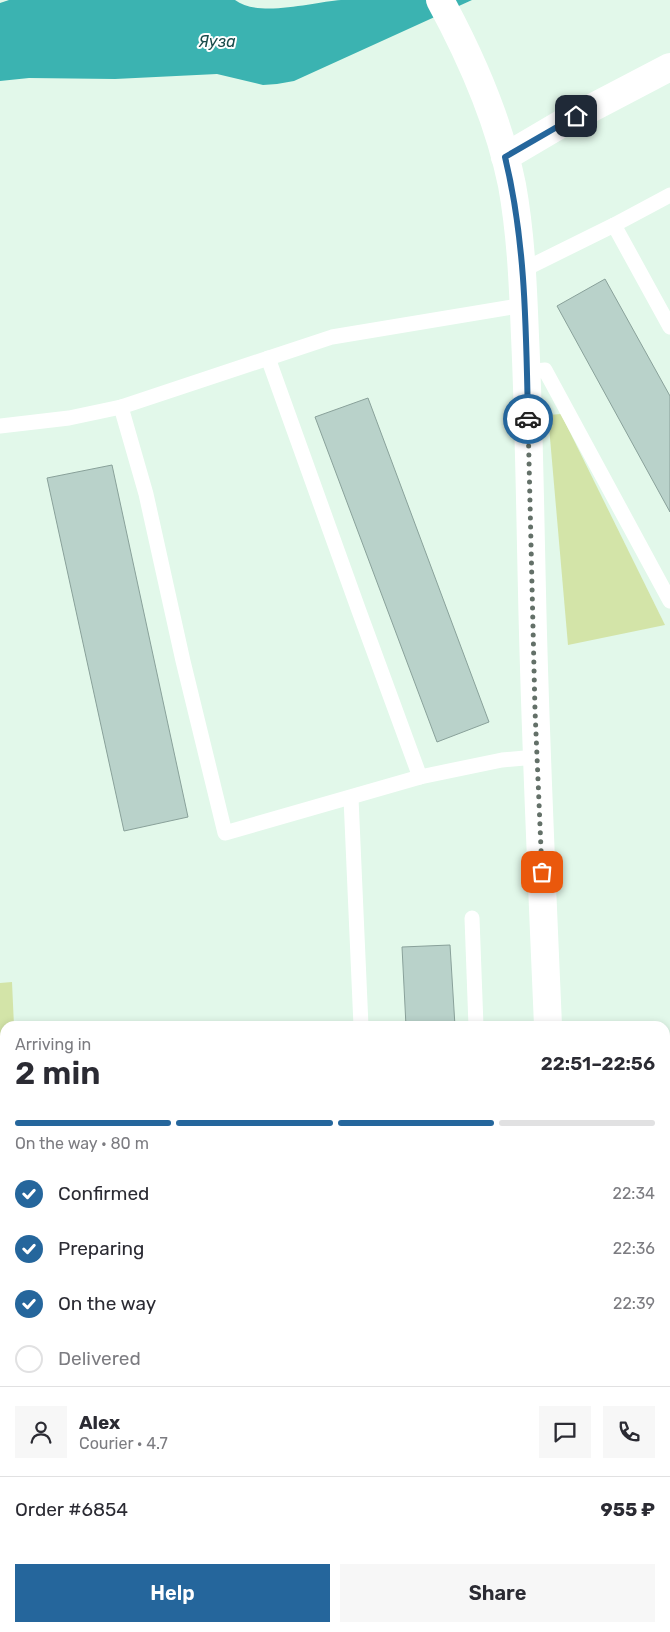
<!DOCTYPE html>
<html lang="en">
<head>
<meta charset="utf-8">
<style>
  body { margin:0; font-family:Rubik,sans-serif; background:#f7f7f7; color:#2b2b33; height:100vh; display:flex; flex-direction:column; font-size:19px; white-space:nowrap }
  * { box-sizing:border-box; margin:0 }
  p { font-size:16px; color:#7c7c81 }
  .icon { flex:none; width:28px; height:28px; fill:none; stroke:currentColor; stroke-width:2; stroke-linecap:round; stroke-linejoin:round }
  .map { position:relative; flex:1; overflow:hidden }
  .details { position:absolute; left:0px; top:1021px; width:670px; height:611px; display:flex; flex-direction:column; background:#fff; border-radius:15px 15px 0 0; box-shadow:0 2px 8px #0003 }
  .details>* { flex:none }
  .pin { position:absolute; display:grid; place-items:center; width:42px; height:42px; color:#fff; margin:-21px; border-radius:10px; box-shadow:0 2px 8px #0006 }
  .courier { position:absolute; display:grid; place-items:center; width:50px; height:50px; margin:-25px; border:4px solid #25669c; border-radius:50%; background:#fff; color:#222; box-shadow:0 1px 6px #0007 }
  .headline em { font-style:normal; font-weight:600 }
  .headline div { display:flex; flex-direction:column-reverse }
  .headline { display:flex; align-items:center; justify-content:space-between; height:85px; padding:0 15px }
  h1 { font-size:32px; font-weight:600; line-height:38px }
  .bar { display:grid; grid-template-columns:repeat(4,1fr); gap:8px 5px; align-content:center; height:60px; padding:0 15px }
  .bar i { height:6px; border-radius:4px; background:#e1e1e2 }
  .bar .active { background:#25669c }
  .bar p { grid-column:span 4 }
  .line { display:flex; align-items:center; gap:12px; padding:0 15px; border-top:1px solid #e1e1e2 }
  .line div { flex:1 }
  .round { display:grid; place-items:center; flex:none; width:52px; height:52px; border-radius:0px; background:#f7f7f7 }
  ol { padding:0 15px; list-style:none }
  li { display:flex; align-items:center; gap:15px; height:55px }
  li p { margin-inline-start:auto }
  li .icon { padding:5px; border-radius:50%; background:#25669c; color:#fff; stroke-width:4 }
  li:last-child { color:#7c7c81 }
  li i { width:28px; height:28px; border:2px solid #e1e1e2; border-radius:50% }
  .action { display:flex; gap:10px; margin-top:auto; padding:10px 15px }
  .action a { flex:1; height:58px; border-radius:0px; background:#25669c; color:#fff; font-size:20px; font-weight:600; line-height:58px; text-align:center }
  .action a+a { background:#f7f7f7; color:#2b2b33 }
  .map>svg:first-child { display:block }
  .green { fill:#d3e4a8 }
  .water { fill:#3bb3b1 }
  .building { fill:#b9d2ca; stroke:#89a19a }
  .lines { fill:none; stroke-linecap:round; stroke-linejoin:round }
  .lane { stroke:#fff; stroke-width:15 }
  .street { stroke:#fff; stroke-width:28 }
  .secondary { stroke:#fff; stroke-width:28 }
  .done { stroke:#637068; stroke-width:5; stroke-dasharray:0 9 }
  .route { stroke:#25669c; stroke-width:6 }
  .labels { text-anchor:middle; stroke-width:4; stroke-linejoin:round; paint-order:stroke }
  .water-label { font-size:16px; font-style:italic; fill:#1a4d4c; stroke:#fff }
</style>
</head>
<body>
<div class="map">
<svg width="670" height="1632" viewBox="0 0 670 1632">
  <rect width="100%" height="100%" fill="#e2f8ea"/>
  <g class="green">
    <polygon points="561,414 665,625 568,645 548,415"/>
    <polygon points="12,982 14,1026 5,1026 5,1092 0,1092 0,983"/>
  </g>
  <path class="water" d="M9,0H235C258,18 314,2 341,0C384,0 428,0 472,0L294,81L277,84L263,85L217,74L115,79L29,78L0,81V3Z"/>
  <g class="building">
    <polygon points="605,279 670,396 670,512 557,306"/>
    <polygon points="368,398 489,722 437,742 315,417"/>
    <polygon points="112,465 188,817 124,831 47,478"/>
    <polygon points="450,945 455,1026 406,1026 402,947"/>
    <polygon points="665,1162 670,1162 670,1268 665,1190"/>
    <rect x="0" y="1293" width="5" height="49"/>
    <rect x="79" y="1628" width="72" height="4"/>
    <polygon points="313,1628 386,1628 387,1632 313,1632"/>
    <polygon points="459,1628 524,1628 525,1632 459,1632"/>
  </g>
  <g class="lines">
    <g class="lane">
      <polyline points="614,225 670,195"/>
      <polyline points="523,270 614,225 670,327"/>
      <polyline points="268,358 359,611 420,777 502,760 536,757"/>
      <polyline points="527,372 545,370 670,601"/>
      <polyline points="121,407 146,494 183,661 225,833 420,777"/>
      <polyline points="0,426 69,418 121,407 332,337 524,305"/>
      <polyline points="351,798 361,1026"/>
      <polyline points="472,918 476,1026"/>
      <polyline points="665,1149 670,1148"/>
      <polyline points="0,1260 5,1260"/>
      <polyline points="665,1296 670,1296"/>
      <polyline points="665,1529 670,1526"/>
      <polyline points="50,1628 51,1632"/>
      <polyline points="391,1628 392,1632"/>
      <polyline points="430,1628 430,1632"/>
    </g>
    <g class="street">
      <path d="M440,0C471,57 499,121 512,185C521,235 523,285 525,336C529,421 530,507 532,592C535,737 542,882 548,1026"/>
      <polyline points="505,157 561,124 670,67"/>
      <polyline points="574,1628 574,1632"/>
    </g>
    <g class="secondary">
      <polyline points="665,1401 670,1401"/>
      <polyline points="0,1432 5,1432"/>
    </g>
  </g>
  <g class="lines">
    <polyline class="done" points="528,419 535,710 542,872"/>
    <path class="route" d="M528,419C526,331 526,243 505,157L576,116"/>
  </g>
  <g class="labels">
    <g class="water-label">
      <text x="217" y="47">Яуза</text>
    </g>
  </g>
</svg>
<div class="pin" style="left:542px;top:872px;background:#ea580c"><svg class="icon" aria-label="bag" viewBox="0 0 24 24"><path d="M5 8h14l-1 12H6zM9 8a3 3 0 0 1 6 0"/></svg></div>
<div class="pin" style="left:576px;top:116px;background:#1f2937"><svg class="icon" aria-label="home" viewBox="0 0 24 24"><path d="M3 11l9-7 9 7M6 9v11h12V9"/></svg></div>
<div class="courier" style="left:528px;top:419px"><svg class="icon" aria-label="car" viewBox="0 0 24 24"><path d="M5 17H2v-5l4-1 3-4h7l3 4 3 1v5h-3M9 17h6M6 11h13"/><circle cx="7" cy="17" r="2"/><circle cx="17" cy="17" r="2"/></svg></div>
<section class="details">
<div class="headline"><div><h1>2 min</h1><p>Arriving in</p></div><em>22:51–22:56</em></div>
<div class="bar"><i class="active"></i><i class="active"></i><i class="active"></i><i></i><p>On the way · 80 m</p></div>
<ol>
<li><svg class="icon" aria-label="check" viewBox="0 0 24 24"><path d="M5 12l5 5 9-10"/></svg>Confirmed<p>22:34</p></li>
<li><svg class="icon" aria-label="check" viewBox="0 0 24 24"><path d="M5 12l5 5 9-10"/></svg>Preparing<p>22:36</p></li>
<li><svg class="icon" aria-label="check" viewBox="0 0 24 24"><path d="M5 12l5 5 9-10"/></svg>On the way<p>22:39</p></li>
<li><i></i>Delivered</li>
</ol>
<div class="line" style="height:90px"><a class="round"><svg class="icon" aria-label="person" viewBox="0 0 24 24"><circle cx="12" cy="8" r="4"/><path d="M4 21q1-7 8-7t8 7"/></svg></a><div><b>Alex</b><p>Courier · 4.7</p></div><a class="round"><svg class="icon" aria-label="chat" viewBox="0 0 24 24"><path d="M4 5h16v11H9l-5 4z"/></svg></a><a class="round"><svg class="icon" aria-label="phone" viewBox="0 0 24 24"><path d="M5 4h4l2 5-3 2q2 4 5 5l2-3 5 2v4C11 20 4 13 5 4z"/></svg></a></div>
<div class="line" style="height:65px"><div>Order #6854</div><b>955 ₽</b></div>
<div class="action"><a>Help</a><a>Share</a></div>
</section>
</div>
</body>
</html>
